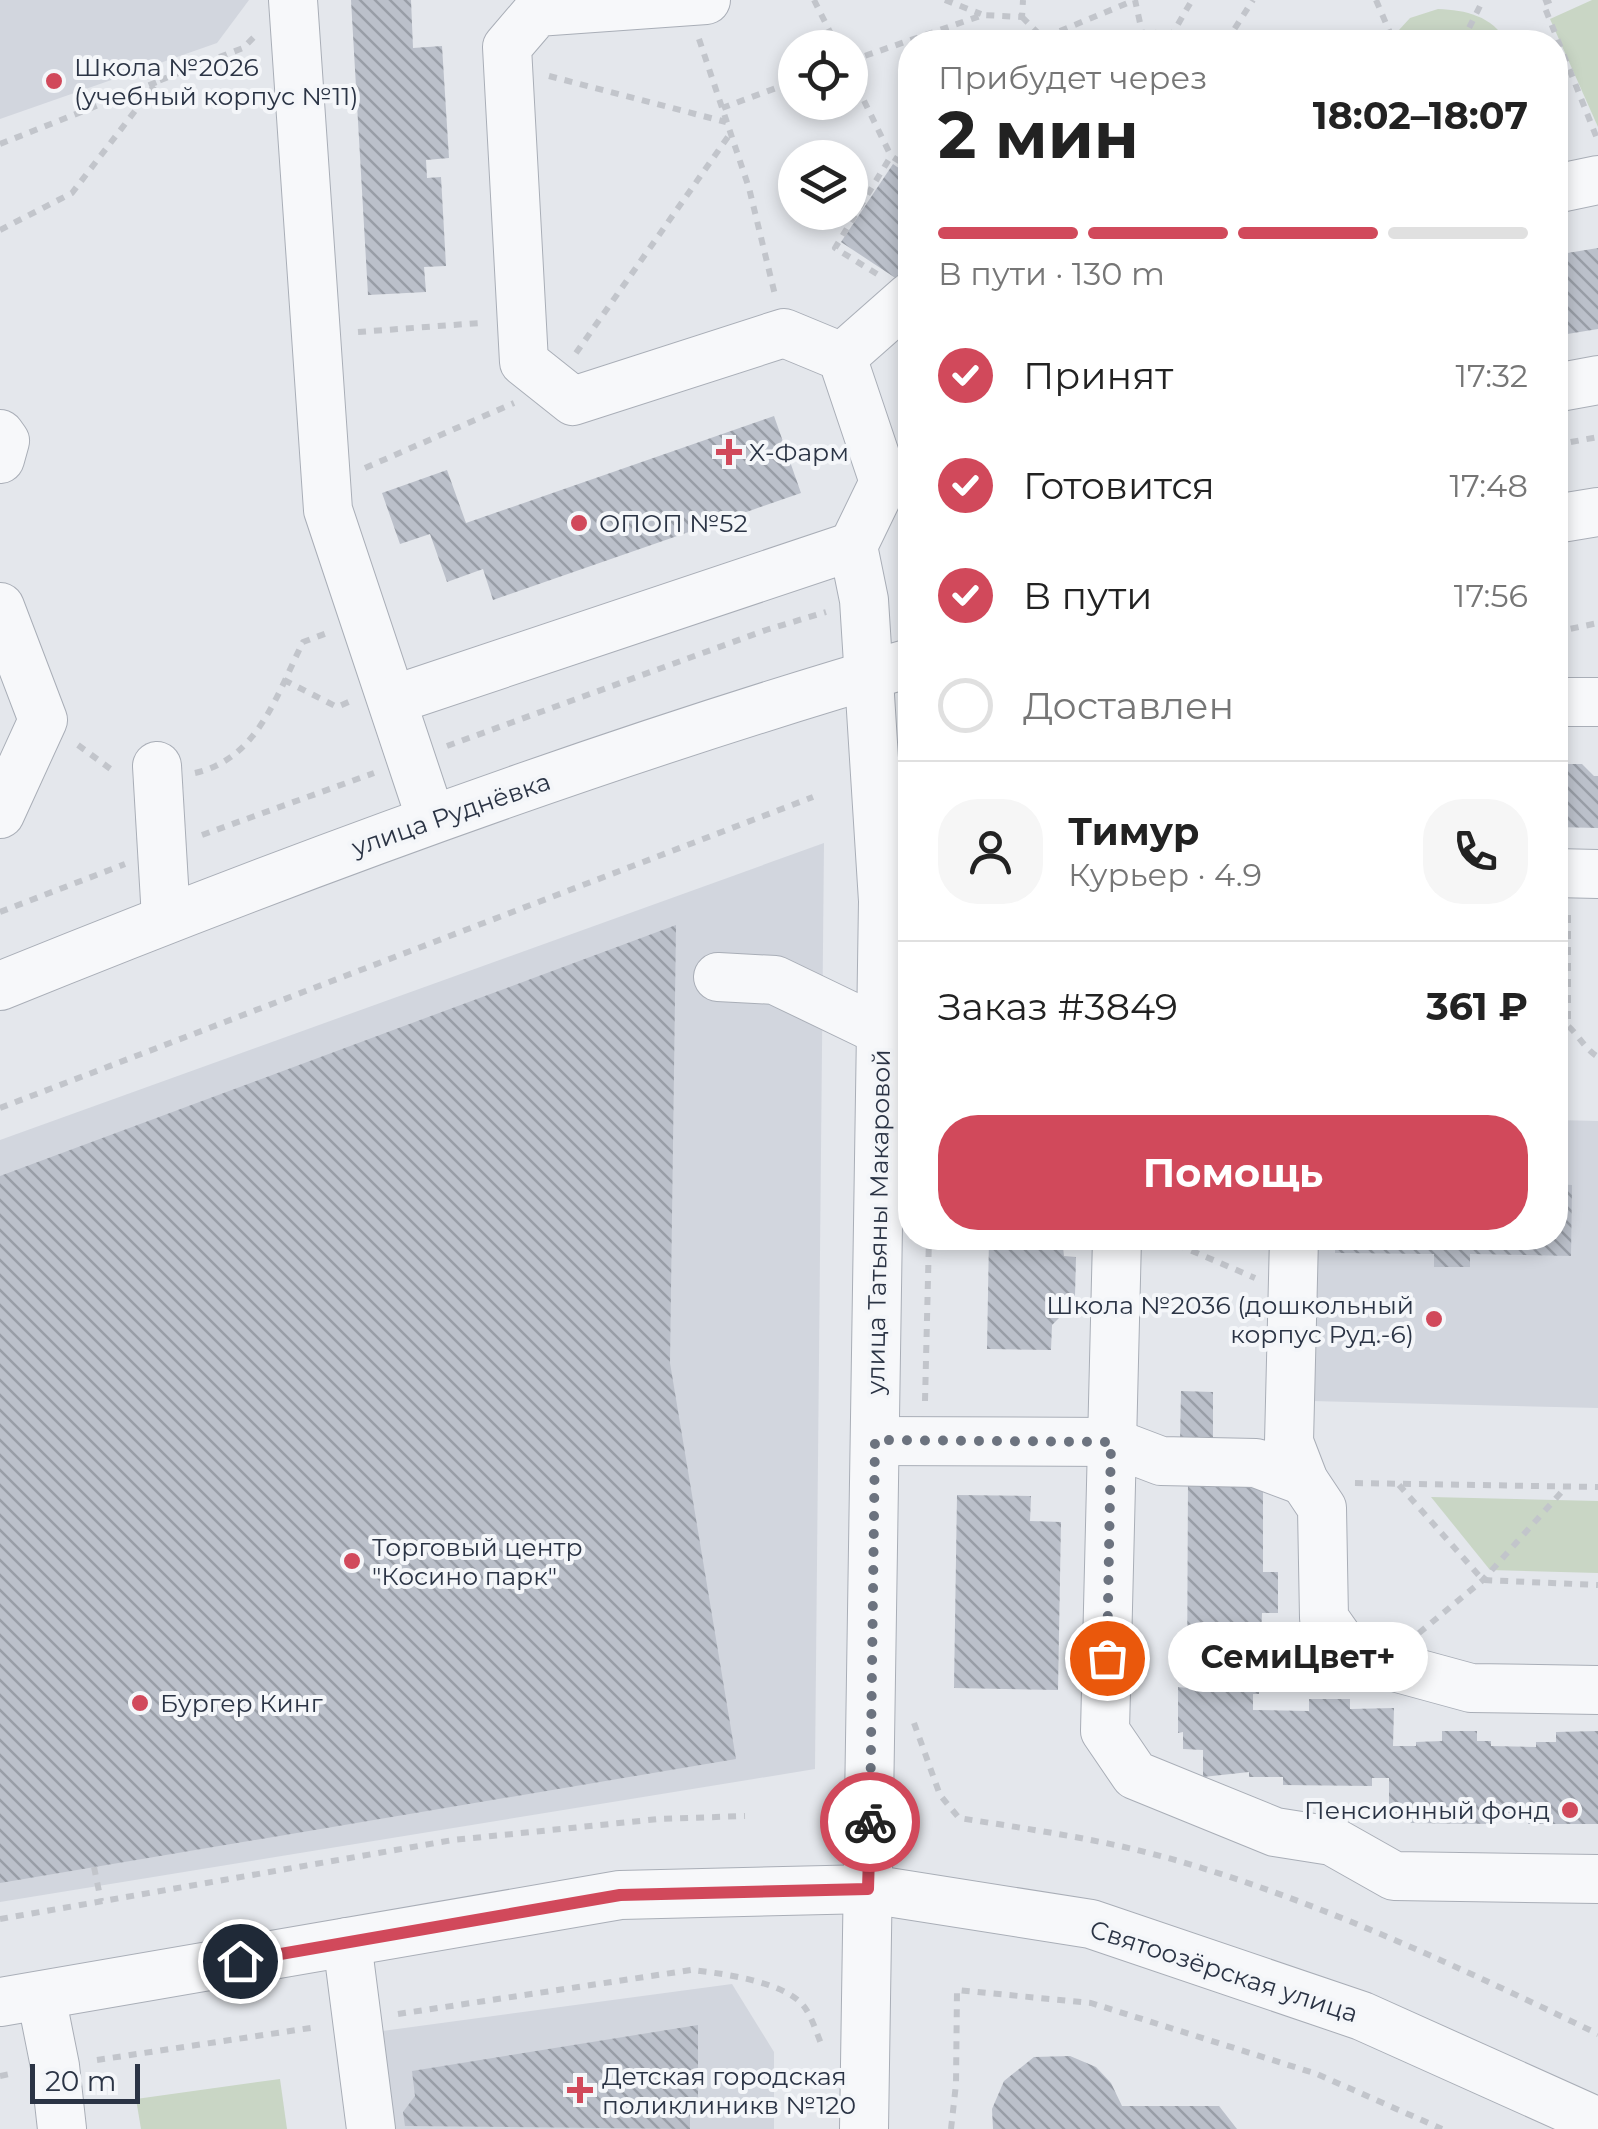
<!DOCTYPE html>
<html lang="ru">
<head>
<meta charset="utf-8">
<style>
  body { margin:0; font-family:Montserrat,sans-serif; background:#f6f6f6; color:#222; height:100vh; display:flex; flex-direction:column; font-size:38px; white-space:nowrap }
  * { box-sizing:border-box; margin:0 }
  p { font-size:32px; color:#767676 }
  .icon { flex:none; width:55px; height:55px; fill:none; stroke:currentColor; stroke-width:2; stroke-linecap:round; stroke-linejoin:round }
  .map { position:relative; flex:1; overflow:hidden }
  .details { position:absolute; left:898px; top:30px; width:670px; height:1220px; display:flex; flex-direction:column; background:#fff; border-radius:40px; box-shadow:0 5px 15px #0003 }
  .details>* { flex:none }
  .fabs { position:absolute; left:778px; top:30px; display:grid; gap:20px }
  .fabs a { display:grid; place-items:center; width:90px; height:90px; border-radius:50%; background:#fff; box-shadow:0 5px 15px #0003; font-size:50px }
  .scale { position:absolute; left:30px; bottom:25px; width:110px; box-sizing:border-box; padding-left:10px; border:5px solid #2b3445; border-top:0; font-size:28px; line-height:35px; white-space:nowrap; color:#2b3445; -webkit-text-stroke:8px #f4f6f9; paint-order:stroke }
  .pin { position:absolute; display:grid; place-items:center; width:85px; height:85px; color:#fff; margin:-42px; border:5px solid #fff; border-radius:50%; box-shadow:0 2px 10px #0007 }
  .courier { position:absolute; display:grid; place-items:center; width:100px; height:100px; margin:-50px; border:8px solid #d1495b; border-radius:50%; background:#fff; color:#222; box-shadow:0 2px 12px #0007 }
  .bubble { position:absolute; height:70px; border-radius:35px; background:#fff; box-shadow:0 5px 15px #0003; font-size:32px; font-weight:700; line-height:70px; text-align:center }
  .overview em { font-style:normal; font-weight:700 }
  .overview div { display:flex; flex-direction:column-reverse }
  .overview { display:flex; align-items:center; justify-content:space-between; height:170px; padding:0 40px }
  h1 { font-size:65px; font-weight:700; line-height:75px }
  .bar { display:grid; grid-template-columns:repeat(4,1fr); gap:15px 10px; align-content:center; height:120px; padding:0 40px }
  .bar i { height:12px; border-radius:8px; background:#e0e0e0 }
  .bar .active { background:#d1495b }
  .bar p { grid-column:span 4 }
  .line { display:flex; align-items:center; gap:25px; padding:0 40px; border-top:2px solid #e0e0e0 }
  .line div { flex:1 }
  .round { display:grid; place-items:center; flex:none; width:105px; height:105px; border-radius:40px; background:#f6f6f6 }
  ol { padding:0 40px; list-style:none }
  li { display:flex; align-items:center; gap:30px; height:110px }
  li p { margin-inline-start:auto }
  li .icon { padding:10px; border-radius:50%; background:#d1495b; color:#fff; stroke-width:4 }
  li:last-child { color:#767676 }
  li i { width:55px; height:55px; border:5px solid #e0e0e0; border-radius:50% }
  .cta { display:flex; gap:20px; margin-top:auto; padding:20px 40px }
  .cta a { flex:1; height:115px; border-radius:40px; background:#d1495b; color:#fff; font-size:40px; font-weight:700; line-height:115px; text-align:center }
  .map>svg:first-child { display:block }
  .built { fill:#d2d6de }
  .green { fill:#c9d6c5 }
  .building { fill:url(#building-back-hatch) }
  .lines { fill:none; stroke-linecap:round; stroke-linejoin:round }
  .minor-casing { stroke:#a9aeb7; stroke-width:50 }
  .path { stroke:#c2c5cb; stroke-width:6; stroke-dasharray:8 8; stroke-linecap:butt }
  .minor { stroke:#f7f8fa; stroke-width:48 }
  .done { stroke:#6c737f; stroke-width:10; stroke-dasharray:0 18 }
  .route { stroke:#d1495b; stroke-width:12 }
  .poi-dot { fill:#d1495b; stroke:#f4f6f9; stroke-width:4 }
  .labels { text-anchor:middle; stroke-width:8; stroke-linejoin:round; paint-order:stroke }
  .poi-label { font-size:25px; fill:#2b3445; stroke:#f4f6f9; text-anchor:start }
  .street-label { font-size:25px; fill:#2b3445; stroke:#f4f6f9 }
</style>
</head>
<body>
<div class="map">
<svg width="1598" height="2129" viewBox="0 0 1598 2129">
  <defs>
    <pattern id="building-back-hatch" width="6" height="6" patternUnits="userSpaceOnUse" patternTransform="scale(2.5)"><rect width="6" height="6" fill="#bbc0ca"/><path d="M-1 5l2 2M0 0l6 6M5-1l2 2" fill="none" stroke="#989da6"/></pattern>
  </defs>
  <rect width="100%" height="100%" fill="#e4e7ec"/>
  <g class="built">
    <polygon points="0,0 249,0 217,43 0,119"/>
    <polygon points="824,843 815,1769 0,1902 0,1140"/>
    <polygon points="1555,1120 1598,1121 1598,1408 1268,1400 1272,1238 1555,1238"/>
    <polygon points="732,1984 774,2052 774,2129 394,2129 375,2032"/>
  </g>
  <g class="green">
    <polygon points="1592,0 1598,0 1598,127 1550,19"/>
    <path d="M1438,9C1466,10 1492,16 1507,42H1388L1410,18Z"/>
    <polygon points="1431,1497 1598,1501 1598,1573 1490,1570"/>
    <polygon points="280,2079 287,2129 141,2129 136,2099"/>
  </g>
  <g class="building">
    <polygon points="351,0 411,0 413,48 442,46 449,158 426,160 427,178 441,177 446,266 424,267 426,292 368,295"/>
    <polygon points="893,164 910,176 910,267 900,281 841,242"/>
    <polygon points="1598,248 1598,329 1555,336 1555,255"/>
    <polygon points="774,416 801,493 493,600 483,569 447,582 430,534 400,544 382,493 447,470 466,523"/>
    <polygon points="1555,752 1564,752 1564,764 1582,764 1594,776 1598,776 1598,828 1555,827"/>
    <polygon points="676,925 670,1363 736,1759 0,1883 0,1176"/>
    <polygon points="1555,1184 1572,1185 1571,1256 1470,1254 1470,1267 1434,1267 1434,1254 1335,1253 1335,1238 1555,1238"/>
    <polygon points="989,1238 1062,1238 1064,1256 1076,1257 1075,1296 1063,1295 1063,1314 1052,1325 1051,1350 987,1349"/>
    <polygon points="1181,1391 1213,1392 1213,1444 1180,1443"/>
    <polygon points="1188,1480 1263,1481 1263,1572 1278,1572 1278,1613 1262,1613 1259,1694 1253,1694 1253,1710 1309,1711 1309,1699 1350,1699 1350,1709 1394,1708 1393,1746 1416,1746 1416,1742 1442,1741 1442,1731 1477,1731 1477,1741 1491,1741 1491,1746 1536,1747 1536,1742 1556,1742 1556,1732 1598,1731 1598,1824 1528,1824 1528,1819 1493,1819 1493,1824 1410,1823 1410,1818 1389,1818 1389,1778 1372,1778 1372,1786 1283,1785 1283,1777 1249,1777 1249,1772 1203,1777 1203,1750 1183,1749 1183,1732 1178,1733 1178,1687 1187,1688"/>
    <polygon points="957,1495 1031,1496 1030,1521 1061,1522 1058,1690 954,1688"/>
    <polygon points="698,2025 698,2115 690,2115 690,2129 405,2126 403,2112 415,2096 412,2071"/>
    <polygon points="1070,2056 1096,2067 1111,2083 1122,2106 1219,2106 1237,2129 993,2129 992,2109 1004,2081 1034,2057"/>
  </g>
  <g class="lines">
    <g class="minor-casing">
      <g id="minor">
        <polyline points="293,0 328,510 431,819"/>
        <polyline points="706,0 537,12 507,47 524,362 573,401 784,333 842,357 884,482 853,546 864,600 883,901 864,2129"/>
        <polyline points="1555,189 1598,180"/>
        <polyline points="842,357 910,297"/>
        <polyline points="1555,388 1598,380"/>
        <polyline points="0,434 5,441 0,459"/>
        <polyline points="1555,519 1598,512"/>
        <polyline points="0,607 43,720 0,814"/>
        <polyline points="393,700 853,546"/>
        <polyline points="1555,702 1598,702"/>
        <polyline points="157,766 166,918"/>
        <polyline points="1555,873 1598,874"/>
        <polyline points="718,977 775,980 881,1031"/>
        <path d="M0,986C298,865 601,753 910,663"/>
        <polyline points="1117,1238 1105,1731 1135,1775 1275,1832 1332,1841 1394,1876 1598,1879"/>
        <polyline points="1294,1238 1289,1442 1304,1481 1322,1508 1324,1618 1350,1655 1471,1688 1598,1690"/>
        <polyline points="875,1441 1111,1442 1161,1461 1256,1463 1304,1481"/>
        <polyline points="347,1942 371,2129"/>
        <polyline points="41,1996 55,2066 62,2129"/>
        <polyline points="0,2002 620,1895 869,1889 1091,1924 1362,2016 1598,2122"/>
      </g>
    </g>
    <g class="path">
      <polyline points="814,0 838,48"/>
      <polyline points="945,0 981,14"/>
      <polyline points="1376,0 1394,42"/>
      <polyline points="1551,0 1543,3 1598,141"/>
      <polyline points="1022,17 1043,38 1135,0 1142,32"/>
      <polyline points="1170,38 1192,0"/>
      <polyline points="699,39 749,188 775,295"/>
      <path d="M1125,42C1142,31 1158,28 1175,42"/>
      <polyline points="1226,42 1253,0"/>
      <polyline points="1462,42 1483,0"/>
      <polyline points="850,61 983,15 1022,17 1023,0"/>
      <polyline points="850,72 891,156"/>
      <polyline points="549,76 726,122"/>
      <polyline points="722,108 795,81"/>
      <polyline points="0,144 157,82"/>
      <polyline points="0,230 72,193 158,81 243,48 254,37"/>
      <polyline points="877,274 835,248 891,156 910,168"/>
      <polyline points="358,332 480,323"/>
      <polyline points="576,353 730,134"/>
      <polyline points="1555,445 1598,437"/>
      <polyline points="365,468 514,403"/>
      <polyline points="1555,632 1598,623"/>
      <polyline points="284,680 337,707 351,701"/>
      <polyline points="78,745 116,773"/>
      <polyline points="447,746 766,630 826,612"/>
      <path d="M195,773C258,759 277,694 303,642L327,633"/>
      <polyline points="202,835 374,773"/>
      <polyline points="0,912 125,864"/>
      <polyline points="1568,915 1568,1023"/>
      <path d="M1555,1018C1576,1026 1580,1046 1598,1057"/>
      <polyline points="0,1108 813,797"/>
      <polyline points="1162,1238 1255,1278"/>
      <polyline points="925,1401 929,1238"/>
      <polyline points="1355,1483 1598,1487"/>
      <polyline points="1399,1485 1483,1580 1598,1585"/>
      <polyline points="1419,1633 1483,1580 1566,1487"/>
      <path d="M914,1723L940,1795L959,1818C1028,1829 1100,1839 1168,1858C1317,1900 1459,1967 1598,2034"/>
      <polyline points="94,1867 101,1901"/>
      <polyline points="0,1919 453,1840 659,1819 745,1816"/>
      <path d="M398,2014L691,1970C720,1973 782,1981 803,2005C812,2016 817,2035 823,2048"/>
      <polyline points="97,2060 317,2027"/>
      <polyline points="0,2076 15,2073"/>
      <polyline points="951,2129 956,2084 957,1990 1091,2003 1317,2074 1442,2129"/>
    </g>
    <use href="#minor" class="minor"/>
  </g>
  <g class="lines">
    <polyline class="done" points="870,1822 875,1440 1111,1442 1107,1658"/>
    <polyline class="route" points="240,1961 620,1895 868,1889 870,1822"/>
  </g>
  <g class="poi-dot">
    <circle cx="54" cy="81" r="10"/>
    <path d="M724 437h10v10h10v10h-10v10h-10v-10h-10v-10h10z"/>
    <circle cx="579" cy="523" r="10"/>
    <circle cx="1434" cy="1319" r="10"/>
    <circle cx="352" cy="1561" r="10"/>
    <circle cx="140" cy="1703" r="10"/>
    <circle cx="1570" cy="1810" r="10"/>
    <path d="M575 2075h10v10h10v10h-10v10h-10v-10h-10v-10h10z"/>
  </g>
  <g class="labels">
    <g class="poi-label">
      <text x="74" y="76">Школа №2026<tspan x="74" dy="29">(учебный корпус №11)</tspan></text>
      <text x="749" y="461">X-Фарм</text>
      <text x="599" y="532">ОПОП №52</text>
      <text x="1414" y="1314" text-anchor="end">Школа №2036 (дошкольный<tspan x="1414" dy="29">корпус Руд.-6)</tspan></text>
      <text x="372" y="1556">Торговый центр<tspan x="372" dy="29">"Косино парк"</tspan></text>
      <text x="160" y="1712">Бургер Кинг</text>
      <text x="1550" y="1819" text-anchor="end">Пенсионный фонд</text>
      <text x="602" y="2085">Детская городская<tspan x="602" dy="29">поликлиникв №120</tspan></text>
    </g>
    <g class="street-label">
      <text transform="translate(451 814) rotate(-19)" y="9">улица Руднёвка</text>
      <text transform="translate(878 1222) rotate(-89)" y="9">улица Татьяны Макаровой</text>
      <text transform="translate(1224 1971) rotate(18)" y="9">Святоозёрская улица</text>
    </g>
  </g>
</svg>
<div class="fabs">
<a><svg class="icon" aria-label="locate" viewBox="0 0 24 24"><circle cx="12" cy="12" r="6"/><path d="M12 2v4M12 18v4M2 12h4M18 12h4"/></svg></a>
<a><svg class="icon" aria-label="layers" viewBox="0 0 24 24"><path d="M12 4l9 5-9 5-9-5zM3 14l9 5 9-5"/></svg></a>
</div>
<div class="scale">20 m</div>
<div class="pin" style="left:1107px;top:1658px;background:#ea580c"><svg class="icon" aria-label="bag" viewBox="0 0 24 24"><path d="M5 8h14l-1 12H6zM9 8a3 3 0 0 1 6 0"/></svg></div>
<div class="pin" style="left:240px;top:1961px;background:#1f2937"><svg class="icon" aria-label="home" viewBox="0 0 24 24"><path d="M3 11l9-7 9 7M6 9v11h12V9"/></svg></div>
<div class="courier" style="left:870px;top:1822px"><svg class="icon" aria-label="bike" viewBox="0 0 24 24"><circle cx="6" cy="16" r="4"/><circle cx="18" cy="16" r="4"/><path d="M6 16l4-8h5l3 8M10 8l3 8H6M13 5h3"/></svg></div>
<div class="bubble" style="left:1168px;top:1622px;width:260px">СемиЦвет+</div>
<section class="details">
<div class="overview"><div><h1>2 мин</h1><p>Прибудет через</p></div><em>18:02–18:07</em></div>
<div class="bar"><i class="active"></i><i class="active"></i><i class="active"></i><i></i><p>В пути · 130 m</p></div>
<ol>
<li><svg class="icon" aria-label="check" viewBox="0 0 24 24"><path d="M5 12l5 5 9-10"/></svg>Принят<p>17:32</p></li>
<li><svg class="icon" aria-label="check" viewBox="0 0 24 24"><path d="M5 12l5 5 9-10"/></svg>Готовится<p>17:48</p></li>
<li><svg class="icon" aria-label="check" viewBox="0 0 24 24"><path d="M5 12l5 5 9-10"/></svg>В пути<p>17:56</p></li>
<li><i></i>Доставлен</li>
</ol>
<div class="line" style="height:180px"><a class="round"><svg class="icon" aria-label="person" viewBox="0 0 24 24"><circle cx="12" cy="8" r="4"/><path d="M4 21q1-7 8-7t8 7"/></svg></a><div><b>Тимур</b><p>Курьер · 4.9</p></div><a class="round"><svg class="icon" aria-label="phone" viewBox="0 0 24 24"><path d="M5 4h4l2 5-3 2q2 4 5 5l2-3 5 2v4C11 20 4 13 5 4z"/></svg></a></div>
<div class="line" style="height:130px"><div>Заказ #3849</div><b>361 ₽</b></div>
<div class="cta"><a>Помощь</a></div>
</section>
</div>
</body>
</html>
